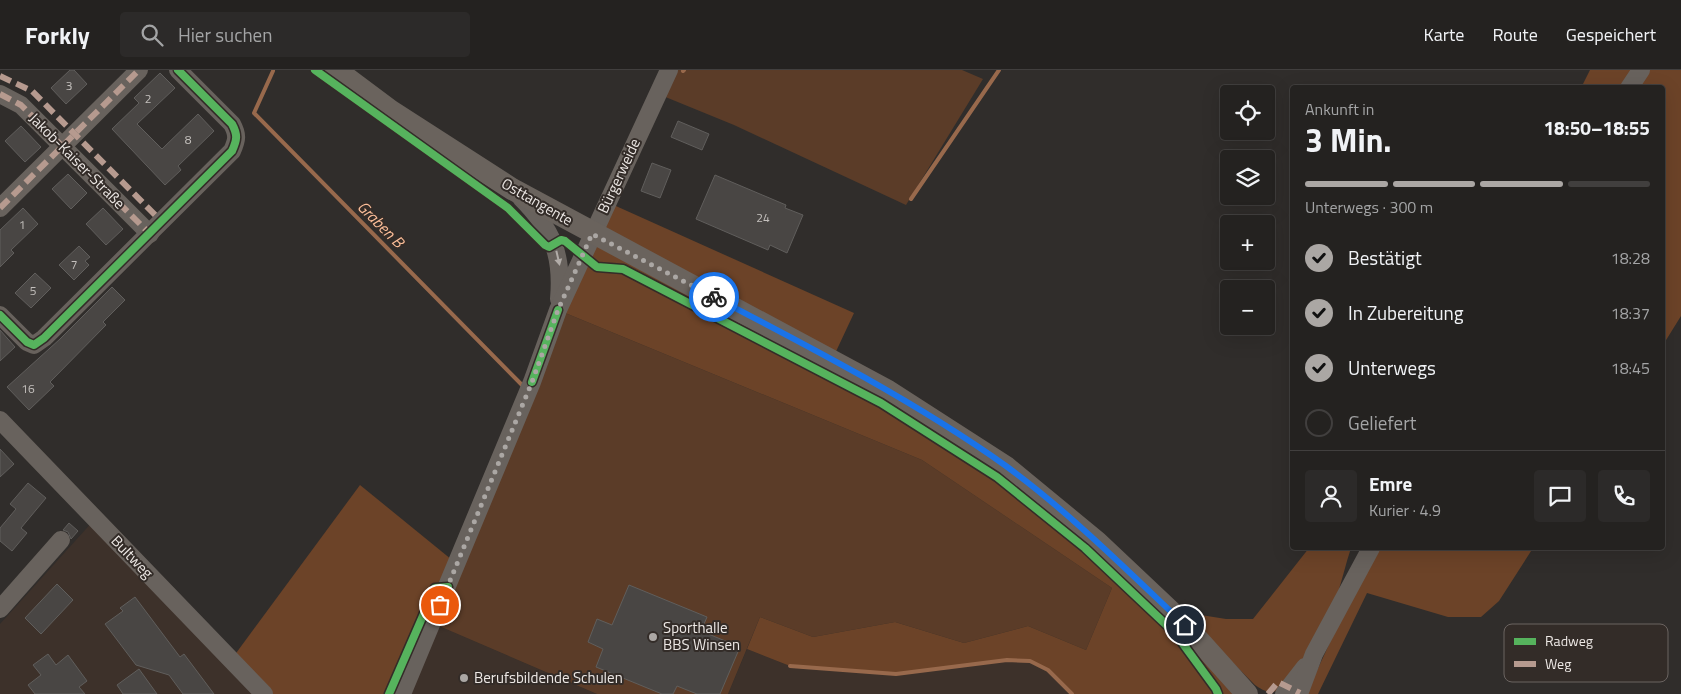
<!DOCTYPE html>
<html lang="de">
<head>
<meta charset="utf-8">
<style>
  body { margin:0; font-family:"Titillium Web",sans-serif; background:#2c2a29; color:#f1f3f6; height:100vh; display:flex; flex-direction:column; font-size:19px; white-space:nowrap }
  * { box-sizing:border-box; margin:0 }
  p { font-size:16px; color:#a3a4a5 }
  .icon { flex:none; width:28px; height:28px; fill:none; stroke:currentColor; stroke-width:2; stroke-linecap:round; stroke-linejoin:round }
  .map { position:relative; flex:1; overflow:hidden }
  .sheet { position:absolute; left:1290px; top:15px; width:375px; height:465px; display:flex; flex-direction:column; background:#242220; border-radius:5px; box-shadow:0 5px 20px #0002,0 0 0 1px #413f3e }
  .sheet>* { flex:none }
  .controls { position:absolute; left:1220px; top:15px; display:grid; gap:10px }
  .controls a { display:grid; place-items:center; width:55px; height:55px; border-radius:5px; background:#242220; box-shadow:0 5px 20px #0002,0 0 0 1px #413f3e; font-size:25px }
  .pin { position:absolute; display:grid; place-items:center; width:42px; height:42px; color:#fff; margin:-21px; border:2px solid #fff; border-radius:50%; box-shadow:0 1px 5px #0007 }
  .courier { position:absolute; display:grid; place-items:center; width:50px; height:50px; margin:-25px; border:4px solid #1a73e8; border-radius:50%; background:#fff; color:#222; box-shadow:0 1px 6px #0007 }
  .head em { font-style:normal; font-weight:700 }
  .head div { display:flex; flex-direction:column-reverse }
  .head { display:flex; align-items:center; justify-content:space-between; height:85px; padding:0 15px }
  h1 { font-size:32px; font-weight:700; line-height:38px }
  .bar { display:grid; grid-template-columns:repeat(4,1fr); gap:8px 5px; align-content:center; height:60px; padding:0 15px }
  .bar i { height:6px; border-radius:4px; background:#413f3e }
  .bar .current { background:#aba7a4 }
  .bar p { grid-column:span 4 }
  .line { display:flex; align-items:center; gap:12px; padding:0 15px; border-top:1px solid #413f3e }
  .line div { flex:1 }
  .round { display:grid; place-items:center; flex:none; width:52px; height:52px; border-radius:5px; background:#2c2a29 }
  ol { padding:0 15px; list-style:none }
  li { display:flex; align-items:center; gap:15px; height:55px }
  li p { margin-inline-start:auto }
  li .icon { padding:5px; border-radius:50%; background:#aba7a4; color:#111; stroke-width:4 }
  li:last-child { color:#a3a4a5 }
  li i { width:28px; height:28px; border:2px solid #413f3e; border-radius:50% }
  header { display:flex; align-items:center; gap:30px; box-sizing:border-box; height:70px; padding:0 25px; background:#242220; border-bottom:1px solid #413f3e }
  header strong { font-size:24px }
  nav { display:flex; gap:28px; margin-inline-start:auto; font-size:18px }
  .search { width:350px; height:45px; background:#2c2a29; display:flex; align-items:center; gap:12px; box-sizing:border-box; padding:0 18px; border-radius:5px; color:#a3a4a5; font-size:19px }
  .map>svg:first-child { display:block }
  .built { fill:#3d312a }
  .green { fill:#5b3c28 }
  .forest { fill:#6c4328 }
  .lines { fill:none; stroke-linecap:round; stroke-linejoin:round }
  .stream { stroke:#98694c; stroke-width:4 }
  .building { fill:#494644; stroke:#605e5c }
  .minor { stroke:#68625d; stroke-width:18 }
  .major { stroke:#6a635d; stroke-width:22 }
  .quiet { stroke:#b69a8f; stroke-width:6; stroke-dasharray:12 6; stroke-linecap:butt }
  .cycleway-casing { stroke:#332c28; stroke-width:11 }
  .cycleway { stroke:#56b35d; stroke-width:8 }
  .oneway { fill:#b1aca8 }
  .done { stroke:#aba7a4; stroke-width:5; stroke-dasharray:0 9 }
  .route { stroke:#1a73e8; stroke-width:6 }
  .poi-dot { fill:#aba7a4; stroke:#332c28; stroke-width:2 }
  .labels { text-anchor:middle; stroke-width:4; stroke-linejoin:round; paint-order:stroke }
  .number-label { font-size:12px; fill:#c4c0bd }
  .street-label { font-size:15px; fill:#ede8e5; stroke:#332c28 }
  .poi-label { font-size:15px; fill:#ede8e5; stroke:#332c28; text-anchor:start }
  .water-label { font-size:16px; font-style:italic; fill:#fbbd98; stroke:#332c28 }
  .key { fill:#332c28; stroke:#6b6461; stroke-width:1 }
  .key-label { font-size:14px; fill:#ede8e5 }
</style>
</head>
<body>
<header>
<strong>Forkly</strong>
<div class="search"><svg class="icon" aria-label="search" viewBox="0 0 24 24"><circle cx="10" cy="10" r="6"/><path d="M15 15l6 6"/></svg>Hier suchen</div>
<nav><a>Karte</a><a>Route</a><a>Gespeichert</a></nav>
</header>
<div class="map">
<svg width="1681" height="624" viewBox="0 0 1681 624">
  <rect width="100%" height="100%" fill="#302d2b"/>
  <g class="built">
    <polygon points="95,449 264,624 0,624 0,554"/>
    <polygon points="432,553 597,624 402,624"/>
    <polygon points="747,579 790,596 1007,590 1030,591 1048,600 1072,624 728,624"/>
  </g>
  <g class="green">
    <polygon points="675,0 962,0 983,9 906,135 734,55 663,26"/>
    <polygon points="558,240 922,390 1112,518 1086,580 1028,556 964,573 895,552 813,567 760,547 728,624 597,624 432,553"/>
  </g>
  <g class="forest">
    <polygon points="1590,0 1681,0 1681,246 1663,275 1662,18 1581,18"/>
    <polygon points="607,132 854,243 832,290 1006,397 1247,624 1072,624 1048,600 1030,591 1006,590 896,604 790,596 747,579 760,547 813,567 895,552 964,573 1028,556 1086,580 1112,518 922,390 558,240"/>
    <polygon points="360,415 457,494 402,624 264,624 231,590"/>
    <path d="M1309,478H1351C1346,493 1342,510 1337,526C1331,547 1297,615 1276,621C1268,624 1261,619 1255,615L1191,551L1201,545L1226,549H1253Z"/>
    <polygon points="1380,478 1533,478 1499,531 1481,547 1448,547 1367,523 1318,624 1306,624 1333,566"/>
  </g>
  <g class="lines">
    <g class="stream">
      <polyline points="273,1 254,43 522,315"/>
      <polyline points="683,1 684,0"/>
      <polyline points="911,129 999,0"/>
      <polyline points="790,596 896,604 1007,590 1030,591 1048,600 1072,624"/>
    </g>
  </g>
  <g class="building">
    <polygon points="70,0 74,0 87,14 66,34 51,18"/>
    <polygon points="160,3 175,18 137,54 162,79 198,44 214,61 178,96 181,100 165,115 112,59 139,33 134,28"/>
    <polygon points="678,51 709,64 702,80 671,67"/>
    <polygon points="21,56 41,77 25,92 5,71"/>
    <polygon points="652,93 671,100 660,128 641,121"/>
    <polygon points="68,104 87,123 71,139 52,119"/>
    <polygon points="715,105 786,135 785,138 803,145 787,183 770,175 768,180 696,149"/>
    <polygon points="23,138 38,154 11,180 14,183 0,197 0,160"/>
    <polygon points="103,138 123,159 106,175 86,154"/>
    <polygon points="79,176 90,187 85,191 89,195 74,210 59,195"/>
    <polygon points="35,203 51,218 31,238 15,223"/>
    <polygon points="112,217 125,230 103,252 106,255 50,312 54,316 29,340 7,317 60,269"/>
    <polygon points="0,260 15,277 0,291"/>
    <polygon points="0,379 14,394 0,407"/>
    <polygon points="28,413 46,428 21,458 27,463 12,481 0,471 0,458 16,439 10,434"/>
    <polygon points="69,453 78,461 71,469 68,462 63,460"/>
    <polygon points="57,514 73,530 41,564 25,548"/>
    <polygon points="629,515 707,547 701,561 740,577 720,624 697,624 677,616 673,624 662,624 596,597 603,579 588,572 597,549 612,555"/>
    <polygon points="135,527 180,587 184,584 214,624 183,624 169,605 136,595 105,554 123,541 120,538"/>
    <polygon points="48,584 56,595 68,585 87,611 79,617 85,624 35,624 28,615 41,605 33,595"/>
    <polygon points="139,599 157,624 123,624 117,615"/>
  </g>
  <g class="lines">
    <g class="minor">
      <polyline points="1629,18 1641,0"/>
      <polyline points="0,24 21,35 150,164"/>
      <path d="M521,128C552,159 563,184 559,229"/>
      <polyline points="0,138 139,0"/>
      <path d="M0,245L27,272L34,275L44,268L232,81C237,70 238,65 232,54L178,0"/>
      <polyline points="0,350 264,624"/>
      <polyline points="0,539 61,470"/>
      <polyline points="402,624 532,312 558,240 669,0"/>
      <polyline points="1284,624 1305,597"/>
      <polyline points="1299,624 1314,584 1371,478"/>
    </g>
    <polyline class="major" points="336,0 391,41 512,119 888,321 1006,397 1097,472 1185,555 1247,624"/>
    <g class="quiet">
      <polyline points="0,6 32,21 162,152"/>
      <polyline points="0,24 21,35 150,164"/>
      <polyline points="0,138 139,0"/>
      <polyline points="1268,624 1278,612 1300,623"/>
    </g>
    <g class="cycleway-casing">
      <g id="cycleway">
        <polyline points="315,0 508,138 545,175 549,177 561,170 565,171 597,197 623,199 881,333 997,407 1085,478 1175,563 1216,619 1218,624"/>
        <path d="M0,245L27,272L34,275L44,268L232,81C237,70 238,65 232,54L178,0"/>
        <polyline points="532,312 558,240"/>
        <polyline points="389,624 435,518 448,517"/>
      </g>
    </g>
    <use href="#cycleway" class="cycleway"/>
  </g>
  <defs><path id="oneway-solid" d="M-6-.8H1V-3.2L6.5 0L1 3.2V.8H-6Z" transform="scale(1.25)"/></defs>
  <use class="oneway" href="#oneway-solid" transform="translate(558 188) rotate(77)"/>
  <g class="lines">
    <polyline class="done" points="440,535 532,312 558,240 592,164 714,227"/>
    <path class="route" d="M714,227C812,278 916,332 1006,396C1069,442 1128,501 1185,555"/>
  </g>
  <g class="poi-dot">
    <circle cx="653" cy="567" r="5"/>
    <circle cx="464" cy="608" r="5"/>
  </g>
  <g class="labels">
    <g class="number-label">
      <text x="69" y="20">3</text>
      <text x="148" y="33">2</text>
      <text x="188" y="74">8</text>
      <text x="763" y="152">24</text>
      <text x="22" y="159">1</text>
      <text x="74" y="199">7</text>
      <text x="33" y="225">5</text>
      <text x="28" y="323">16</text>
    </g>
    <g class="street-label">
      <text transform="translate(77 91) rotate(45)" y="5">Jakob-Kaiser-Straße</text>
      <text transform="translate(619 106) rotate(-65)" y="5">Bürgerweide</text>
      <text transform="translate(537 132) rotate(30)" y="5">Osttangente</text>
      <text transform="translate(132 487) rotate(46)" y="5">Bultweg</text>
    </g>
    <g class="poi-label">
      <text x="663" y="563">Sporthalle<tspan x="663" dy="17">BBS Winsen</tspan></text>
      <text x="474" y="613">Berufsbildende Schulen</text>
    </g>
    <g class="water-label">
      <text transform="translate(381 154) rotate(45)" y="6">Graben B</text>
    </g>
  </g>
  <rect x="1504" y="554" width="164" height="58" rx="8" class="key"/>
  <rect x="1514" y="568" width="22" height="7" fill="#56b35d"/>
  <rect x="1514" y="591" width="22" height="6" fill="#b69a8f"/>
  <g class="key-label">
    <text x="1545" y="576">Radweg</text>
    <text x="1545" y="599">Weg</text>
  </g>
</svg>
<div class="controls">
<a><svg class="icon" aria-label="locate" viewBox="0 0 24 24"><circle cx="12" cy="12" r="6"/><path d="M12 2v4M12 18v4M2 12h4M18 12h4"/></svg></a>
<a><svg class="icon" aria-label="layers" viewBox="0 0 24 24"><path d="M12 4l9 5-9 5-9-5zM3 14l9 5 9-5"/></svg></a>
<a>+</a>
<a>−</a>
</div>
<div class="pin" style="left:440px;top:535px;background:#ea580c"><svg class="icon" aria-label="bag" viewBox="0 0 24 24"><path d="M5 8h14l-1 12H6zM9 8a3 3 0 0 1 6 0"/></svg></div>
<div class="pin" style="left:1185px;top:555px;background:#1f2937"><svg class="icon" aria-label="home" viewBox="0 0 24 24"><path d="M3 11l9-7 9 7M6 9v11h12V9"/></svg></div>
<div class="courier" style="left:714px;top:227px"><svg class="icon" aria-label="bike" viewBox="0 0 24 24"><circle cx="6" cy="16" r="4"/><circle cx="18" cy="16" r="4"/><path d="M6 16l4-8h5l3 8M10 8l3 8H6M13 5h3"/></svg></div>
<section class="sheet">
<div class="head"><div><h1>3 Min.</h1><p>Ankunft in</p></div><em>18:50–18:55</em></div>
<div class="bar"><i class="current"></i><i class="current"></i><i class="current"></i><i></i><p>Unterwegs · 300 m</p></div>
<ol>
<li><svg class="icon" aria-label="check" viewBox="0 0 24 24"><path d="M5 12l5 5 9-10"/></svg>Bestätigt<p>18:28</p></li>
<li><svg class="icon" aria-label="check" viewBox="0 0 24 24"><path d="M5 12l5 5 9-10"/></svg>In Zubereitung<p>18:37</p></li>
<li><svg class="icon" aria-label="check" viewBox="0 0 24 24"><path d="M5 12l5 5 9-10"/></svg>Unterwegs<p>18:45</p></li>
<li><i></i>Geliefert</li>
</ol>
<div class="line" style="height:90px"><a class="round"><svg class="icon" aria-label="person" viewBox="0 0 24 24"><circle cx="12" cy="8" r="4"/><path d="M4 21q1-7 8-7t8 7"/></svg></a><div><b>Emre</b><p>Kurier · 4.9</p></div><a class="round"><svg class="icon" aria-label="chat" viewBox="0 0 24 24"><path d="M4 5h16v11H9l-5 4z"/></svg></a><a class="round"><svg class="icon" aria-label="phone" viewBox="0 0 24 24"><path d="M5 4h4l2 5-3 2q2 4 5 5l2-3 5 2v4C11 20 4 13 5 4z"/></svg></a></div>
</section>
</div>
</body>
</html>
